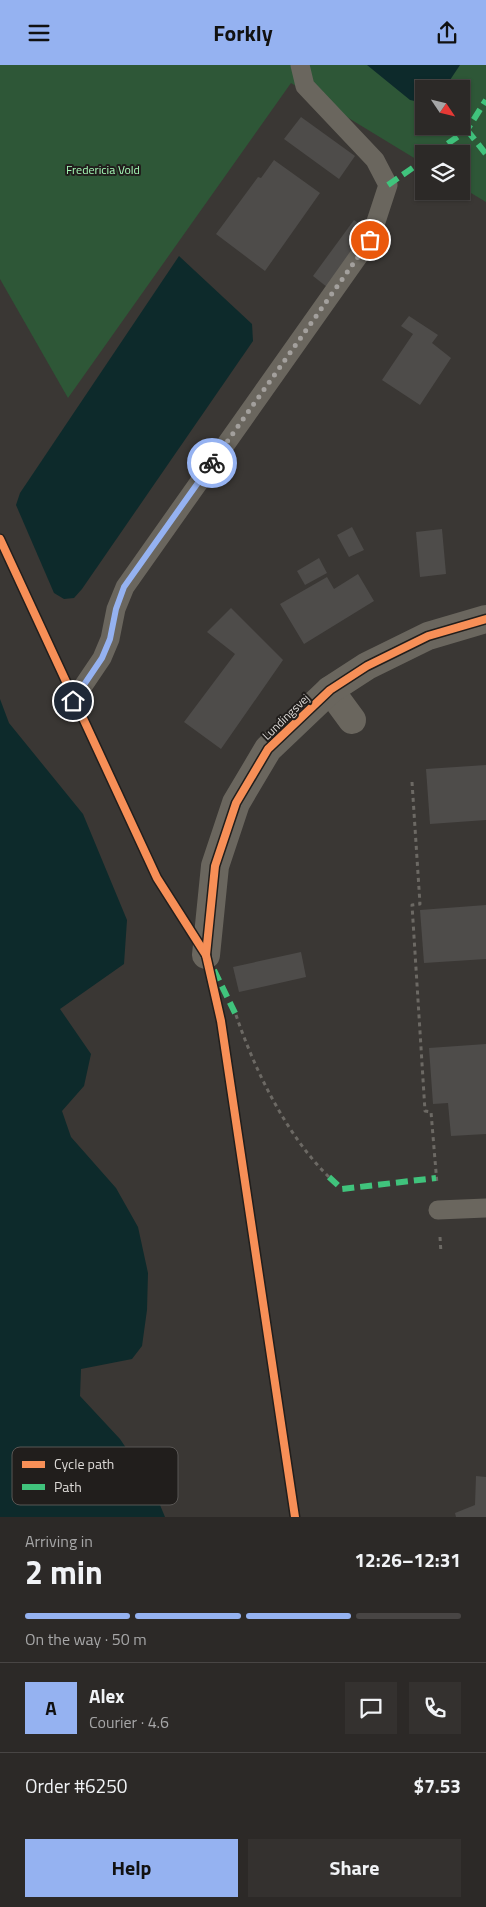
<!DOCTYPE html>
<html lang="en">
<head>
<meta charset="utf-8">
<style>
  body { margin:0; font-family:"Titillium Web",sans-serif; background:#34312f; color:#f1f3f6; height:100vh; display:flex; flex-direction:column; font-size:19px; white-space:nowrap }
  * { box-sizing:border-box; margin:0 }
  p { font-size:16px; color:#a6a6a7 }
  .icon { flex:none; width:28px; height:28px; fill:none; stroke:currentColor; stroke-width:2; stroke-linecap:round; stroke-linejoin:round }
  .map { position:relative; height:1452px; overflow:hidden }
  .side { display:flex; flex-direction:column; background:#2c2927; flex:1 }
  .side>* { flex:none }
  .needle { width:32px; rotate:125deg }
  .tools { position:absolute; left:415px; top:15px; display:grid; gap:10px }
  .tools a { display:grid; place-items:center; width:55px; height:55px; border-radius:0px; background:#2c2927; box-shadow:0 1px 4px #0004,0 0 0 1px #484544; font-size:25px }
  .pin { position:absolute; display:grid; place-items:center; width:42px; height:42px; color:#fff; margin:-21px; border:2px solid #fff; border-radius:50%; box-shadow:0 1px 5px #0007 }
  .courier { position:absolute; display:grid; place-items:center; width:50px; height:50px; margin:-25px; border:4px solid #95b2f1; border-radius:50%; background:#fff; color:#222; box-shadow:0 1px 6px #0007 }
  .head em { font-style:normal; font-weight:700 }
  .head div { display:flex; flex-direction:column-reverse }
  .head { display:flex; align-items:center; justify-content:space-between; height:85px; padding:0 25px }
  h1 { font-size:32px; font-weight:700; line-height:38px }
  .bar { display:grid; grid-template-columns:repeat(4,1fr); gap:8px 5px; align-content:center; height:60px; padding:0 25px }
  .bar i { height:6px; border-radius:4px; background:#484544 }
  .bar .on { background:#95b2f1 }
  .bar p { grid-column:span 4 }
  .line { display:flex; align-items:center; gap:12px; padding:0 25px; border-top:1px solid #484544 }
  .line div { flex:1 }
  .round { display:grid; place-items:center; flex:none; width:52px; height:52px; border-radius:0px; background:#34312f }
  .button { display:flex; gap:10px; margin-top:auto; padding:10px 25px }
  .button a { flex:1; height:58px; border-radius:0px; background:#95b2f1; color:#111; font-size:20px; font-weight:700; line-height:58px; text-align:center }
  .button a+a { background:#34312f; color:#f1f3f6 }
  header { display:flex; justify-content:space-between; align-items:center; height:65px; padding:0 25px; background:#95b2f1; color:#111; font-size:22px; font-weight:700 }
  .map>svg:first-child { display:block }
  .green { fill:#2e5737; fill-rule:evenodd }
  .water { fill:#0d2a2b }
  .building { fill:#4e4c4a }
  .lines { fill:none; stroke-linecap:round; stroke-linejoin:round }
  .path { stroke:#6c6964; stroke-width:3; stroke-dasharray:4 4; stroke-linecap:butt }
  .lane { stroke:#6a665e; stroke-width:19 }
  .street { stroke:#6a665e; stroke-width:28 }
  .quiet { stroke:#40c37c; stroke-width:6; stroke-dasharray:12 6; stroke-linecap:butt }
  .cycleway-casing { stroke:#211e1c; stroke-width:11 }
  .cycleway { stroke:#f78f57; stroke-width:8 }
  .done { stroke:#a3a09d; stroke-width:5; stroke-dasharray:0 9 }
  .route { stroke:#95b2f1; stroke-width:6 }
  .labels { text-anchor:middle; stroke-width:4; stroke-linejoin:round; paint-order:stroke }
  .park-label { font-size:12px; fill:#a6fab8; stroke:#211e1c }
  .street-label { font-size:12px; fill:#dcd9d6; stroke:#211e1c }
  .key { fill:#211e1c; stroke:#595654; stroke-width:1 }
  .key-label { font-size:14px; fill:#dcd9d6 }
</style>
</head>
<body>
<header><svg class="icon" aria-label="menu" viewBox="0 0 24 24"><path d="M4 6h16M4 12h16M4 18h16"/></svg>Forkly<svg class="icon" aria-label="share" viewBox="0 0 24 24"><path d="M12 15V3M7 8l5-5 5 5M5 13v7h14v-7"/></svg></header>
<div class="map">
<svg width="486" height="1452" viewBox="0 0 486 1452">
  <rect width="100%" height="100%" fill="#3a3734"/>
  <path class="green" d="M0,0H486V137L461,122V89H424V99L291,18L68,333L0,214ZM424,24H461V61H424Z"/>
  <g class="water">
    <polygon points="367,0 460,0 444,24 424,24 424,38 410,35"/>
    <polygon points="179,191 252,259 253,276 82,524 74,533 64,534 54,528 16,440 20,428"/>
    <polygon points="0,634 9,658 83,749 127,855 124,899 60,944 91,989 84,1021 62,1046 71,1072 116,1123 138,1162 148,1208 147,1245 142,1281 132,1294 81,1304 80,1331 120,1374 153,1423 165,1452 0,1452"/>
  </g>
  <g class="building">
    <polygon points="301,52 355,91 339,114 284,74"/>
    <polygon points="274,95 320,128 265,206 216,169 258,112 261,113"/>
    <polygon points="354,155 369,166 327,222 313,211"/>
    <polygon points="409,251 438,270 432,278 451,293 420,340 382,315 413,269 401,261"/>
    <polygon points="352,462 364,485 349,492 337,470"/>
    <polygon points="442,464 446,509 420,512 416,467"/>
    <polygon points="319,493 327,508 305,520 297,506"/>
    <polygon points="358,509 374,536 304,579 280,539 327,512 334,524"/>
    <polygon points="231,543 283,595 221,684 184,657 235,589 207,567"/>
    <polygon points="486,700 486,755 430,759 426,704"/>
    <polygon points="486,840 486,894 424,898 420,845"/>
    <polygon points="301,887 306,912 239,927 233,902"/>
    <polygon points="486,979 486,1069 451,1071 448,1038 433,1039 429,983"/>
    <polygon points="476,1411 486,1412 486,1452 456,1452 455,1448 475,1440"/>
  </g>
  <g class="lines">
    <g class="path">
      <polyline points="412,717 420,839 412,840 425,1046 431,1047 437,1119"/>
      <path d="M236,950C255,1006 287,1071 329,1112"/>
      <polyline points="440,1172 441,1188"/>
    </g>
    <g class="lane">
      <polyline points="73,636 102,593 110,574 116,544 125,522 370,175 388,120 375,95 305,21 300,0"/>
      <polyline points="438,1145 486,1143"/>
    </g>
    <g class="street">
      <polyline points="330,625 352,655"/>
      <polyline points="206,890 215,801 236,738 268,684 330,625 367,601 428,571 486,554"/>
    </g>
    <g class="quiet">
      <polyline points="467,65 486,89"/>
      <polyline points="433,89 467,65 486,35"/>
      <polyline points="388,120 424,95"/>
      <polyline points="214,905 236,950"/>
      <polyline points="329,1112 342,1124 436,1113"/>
    </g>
    <g class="cycleway-casing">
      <g id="cycleway">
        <polyline points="0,474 157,813 206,890 221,956 295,1452"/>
        <polyline points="206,890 215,801 236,738 268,684 330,625 367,601 428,571 486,554"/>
      </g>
    </g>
    <use href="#cycleway" class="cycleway"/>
  </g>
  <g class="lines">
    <polyline class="done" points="212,398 370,175"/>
    <polyline class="route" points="73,636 102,593 110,574 116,544 124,522 212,398"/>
  </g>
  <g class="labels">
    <g class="park-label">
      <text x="103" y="109">Fredericia Vold</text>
    </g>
    <g class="street-label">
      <text transform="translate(286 652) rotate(-44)" y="4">Lundingsvej</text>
    </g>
  </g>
  <rect x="12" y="1382" width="166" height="58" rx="8" class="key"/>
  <rect x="22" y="1396" width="23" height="7" fill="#f78f57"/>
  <rect x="22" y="1419" width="23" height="6" fill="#40c37c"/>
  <g class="key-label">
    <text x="54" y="1404">Cycle path</text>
    <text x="54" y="1427">Path</text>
  </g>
</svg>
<div class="tools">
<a><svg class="needle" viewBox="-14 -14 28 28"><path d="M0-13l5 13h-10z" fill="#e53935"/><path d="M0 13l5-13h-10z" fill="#a6a6a7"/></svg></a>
<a><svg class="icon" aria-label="layers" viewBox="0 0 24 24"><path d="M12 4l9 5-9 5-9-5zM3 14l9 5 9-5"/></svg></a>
</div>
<div class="pin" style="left:370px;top:175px;background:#ea580c"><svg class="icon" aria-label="bag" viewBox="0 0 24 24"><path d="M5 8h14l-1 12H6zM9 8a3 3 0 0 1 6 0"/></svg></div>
<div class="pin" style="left:73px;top:636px;background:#1f2937"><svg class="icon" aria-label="home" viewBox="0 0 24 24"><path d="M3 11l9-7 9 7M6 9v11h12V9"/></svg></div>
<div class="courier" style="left:212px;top:398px"><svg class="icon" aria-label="bike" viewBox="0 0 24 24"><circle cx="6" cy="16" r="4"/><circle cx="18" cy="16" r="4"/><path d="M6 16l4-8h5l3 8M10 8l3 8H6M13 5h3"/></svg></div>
</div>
<section class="side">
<div class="head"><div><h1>2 min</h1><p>Arriving in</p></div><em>12:26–12:31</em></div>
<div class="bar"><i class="on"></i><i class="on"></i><i class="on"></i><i></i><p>On the way · 50 m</p></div>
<div class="line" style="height:90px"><b class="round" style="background:#95b2f1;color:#111">A</b><div><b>Alex</b><p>Courier · 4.6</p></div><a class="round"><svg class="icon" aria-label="chat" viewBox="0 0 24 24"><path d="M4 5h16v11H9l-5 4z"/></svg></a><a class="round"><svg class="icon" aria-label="phone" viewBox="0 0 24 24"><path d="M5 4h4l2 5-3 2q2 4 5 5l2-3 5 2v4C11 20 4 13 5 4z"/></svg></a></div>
<div class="line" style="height:65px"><div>Order #6250</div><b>$7.53</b></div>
<div class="button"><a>Help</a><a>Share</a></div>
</section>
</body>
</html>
